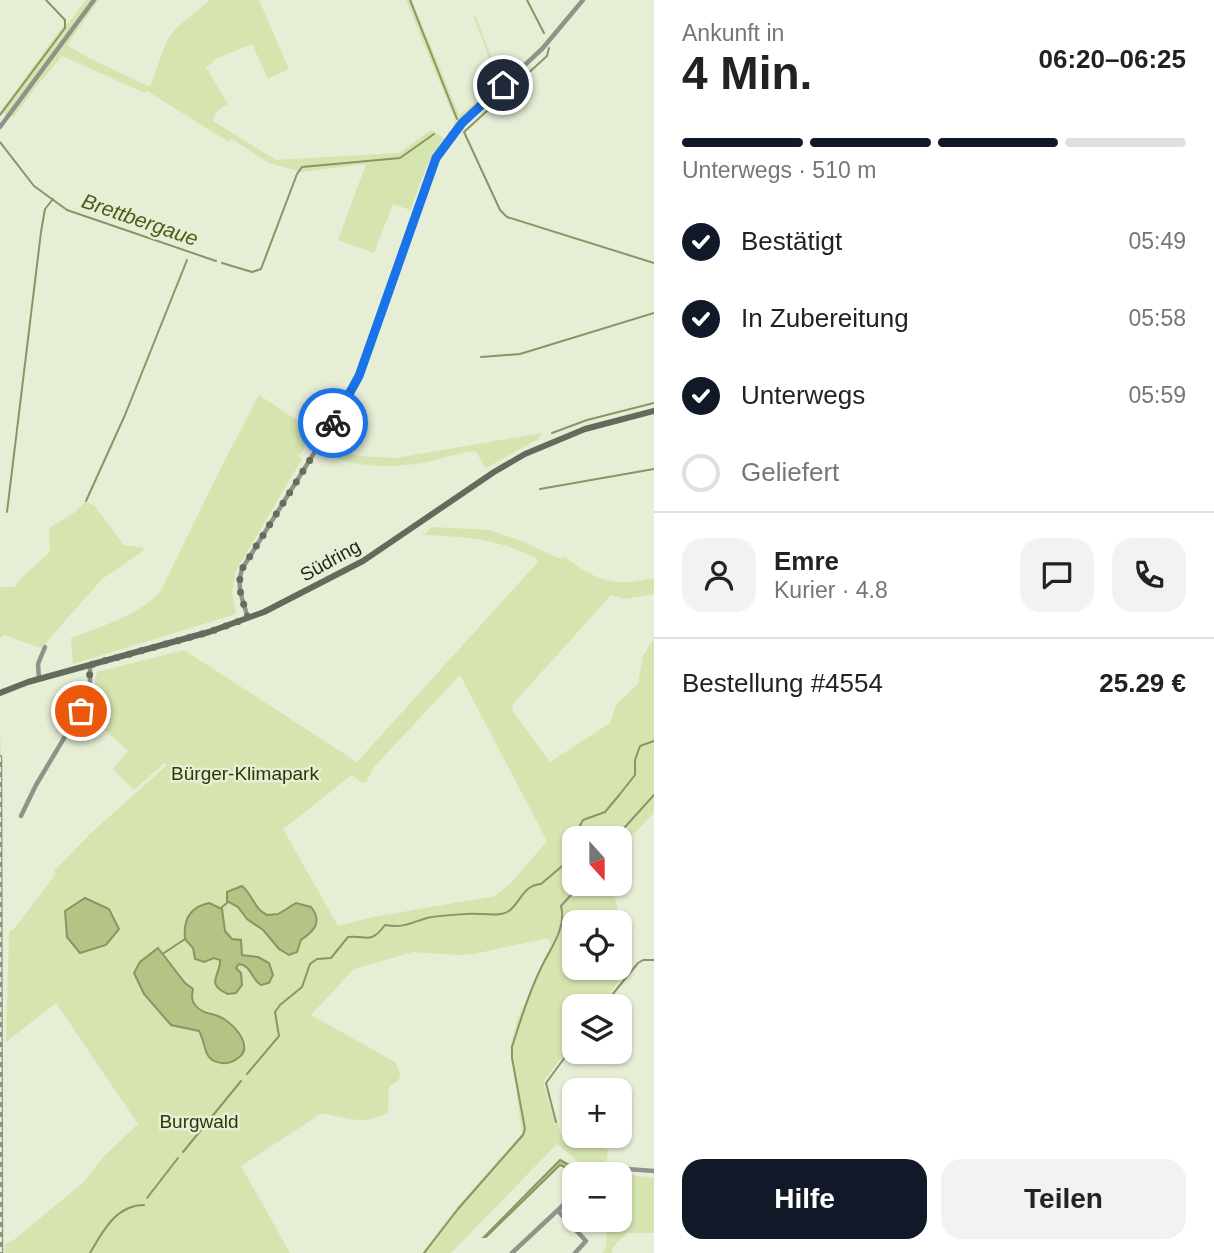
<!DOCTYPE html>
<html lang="de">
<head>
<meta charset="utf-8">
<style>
  body { margin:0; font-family:Arial,sans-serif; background:#f2f2f2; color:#222; height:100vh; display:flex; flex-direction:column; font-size:26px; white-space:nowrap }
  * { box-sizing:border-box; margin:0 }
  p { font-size:23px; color:#767676 }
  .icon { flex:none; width:38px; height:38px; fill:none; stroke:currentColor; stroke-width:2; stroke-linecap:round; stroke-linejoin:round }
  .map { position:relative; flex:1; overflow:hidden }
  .side { display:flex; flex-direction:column; background:#fff; width:560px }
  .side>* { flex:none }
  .needle { width:46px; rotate:159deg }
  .buttons { position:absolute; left:562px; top:826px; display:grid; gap:14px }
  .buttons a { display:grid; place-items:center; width:70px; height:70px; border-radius:14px; background:#fff; box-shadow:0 2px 5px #0004; font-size:35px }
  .pin { position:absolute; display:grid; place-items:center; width:60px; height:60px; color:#fff; margin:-30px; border:4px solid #fff; border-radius:50%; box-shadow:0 2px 7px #0007 }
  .courier { position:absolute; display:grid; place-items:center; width:70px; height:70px; margin:-35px; border:5px solid #1a73e8; border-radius:50%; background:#fff; color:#222; box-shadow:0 2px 9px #0007 }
  .head em { font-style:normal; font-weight:700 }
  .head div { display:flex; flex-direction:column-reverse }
  .head { display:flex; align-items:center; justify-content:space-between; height:119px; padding:0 28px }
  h1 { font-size:46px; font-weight:700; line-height:52px }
  .bar { display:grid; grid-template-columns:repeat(4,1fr); gap:10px 7px; align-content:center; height:84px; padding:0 28px }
  .bar i { height:9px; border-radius:5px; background:#e0e0e0 }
  .bar .on { background:#111827 }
  .bar p { grid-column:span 4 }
  .line { display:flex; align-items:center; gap:18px; padding:0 28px; border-top:2px solid #e0e0e0 }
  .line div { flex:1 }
  .round { display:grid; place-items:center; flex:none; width:74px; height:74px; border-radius:21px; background:#f2f2f2 }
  ol { padding:0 28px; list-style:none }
  li { display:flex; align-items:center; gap:21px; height:77px }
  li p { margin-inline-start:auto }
  li .icon { padding:7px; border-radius:50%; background:#111827; color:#fff; stroke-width:4 }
  li:last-child { color:#767676 }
  li i { width:38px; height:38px; border:4px solid #e0e0e0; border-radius:50% }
  .button { display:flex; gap:14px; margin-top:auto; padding:14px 28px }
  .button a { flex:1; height:80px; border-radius:21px; background:#111827; color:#fff; font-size:28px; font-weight:700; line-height:80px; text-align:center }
  .button a+a { background:#f2f2f2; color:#222 }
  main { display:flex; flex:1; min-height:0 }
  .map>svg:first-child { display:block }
  .built { fill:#d9e2c3 }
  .green { fill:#d6e4b0; fill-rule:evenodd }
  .water { fill:#b4c484; stroke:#899565; stroke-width:2 }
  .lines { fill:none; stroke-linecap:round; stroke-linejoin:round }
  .stream { stroke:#899565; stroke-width:2 }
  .minor { stroke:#90938a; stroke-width:4.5 }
  .secondary { stroke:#666a5c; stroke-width:6 }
  .rail-casing { stroke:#8e9382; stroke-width:4.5 }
  .rail { stroke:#e7eed6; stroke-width:2; stroke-dasharray:5; stroke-linecap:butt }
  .done { stroke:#686c5e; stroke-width:7; stroke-dasharray:0 12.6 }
  .route { stroke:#1a73e8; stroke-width:9 }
  .labels { text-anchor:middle; stroke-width:5; stroke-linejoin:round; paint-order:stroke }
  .street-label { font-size:19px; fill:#24261d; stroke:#e7eed6 }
  .park-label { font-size:19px; fill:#2e3806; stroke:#e7eed6 }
  .water-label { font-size:21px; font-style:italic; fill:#4e5d17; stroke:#e7eed6 }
</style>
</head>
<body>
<main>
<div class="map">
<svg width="654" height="1253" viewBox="0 0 654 1253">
  <rect width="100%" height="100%" fill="#e7eed6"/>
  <polygon class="built" points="0,728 2,789 3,1253 0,1253"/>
  <g class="green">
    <path d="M86,0H99L67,45L87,57L150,87L167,40L175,29L210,0H259L289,69L268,79L252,44L213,60L214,62L206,67L228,104C220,109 214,112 213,121L276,160L399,153L431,130L444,138L427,165L410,210L393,204L374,253L338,240L366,164L302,172L269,163L232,139L229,142L147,91L145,93L62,56L35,88L14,117L0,112L62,27L69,22Z"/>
    <polygon points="406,0 412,0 459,115 494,87 497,80 474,17 476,17 500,80 498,87 450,133 447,132 453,130 455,120"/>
    <path d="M259,395L310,429L311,437L299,456L302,459L236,571L232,593L236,614L73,664L71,638C98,628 144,613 161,590L225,460Z"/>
    <path d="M542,433L538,439L486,468L475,451C457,452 440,460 422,463C387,469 353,467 321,452L323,448L359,456L395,458Z"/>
    <polygon points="85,502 94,505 124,545 144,548 143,551 102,579 41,648 4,635 0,638 0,587 15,587 18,581 50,552 49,528 74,513"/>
    <path d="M432,527L490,530L522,541L557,558L565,557C584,572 606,585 632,582C639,581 646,579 654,578V594L624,599L611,595L513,704L512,710L550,762L610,723L616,705L638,684L643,656L654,638V813L620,849V838H574V884H612L630,966L600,1006H574V1041L543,1082L555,1122H558L560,1133L608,1150L607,1160L590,1172L557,1144L451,1253H422L457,1207L522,1133L510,1046L518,1018L551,944L549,939H543L474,954L457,955L413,952L354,969L311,1015L395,1062L401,1075L397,1082L389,1086L388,1112C366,1126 346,1118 322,1113L241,1166L290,1253H5V1244L15,1239L85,1181L103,1157L138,1124L56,1003L6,1042L9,932L13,930L56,874L54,871L90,834L167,765L164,763L134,790L113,769L128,751L86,712L91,702L97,672L184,650L357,762L537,563V559C496,538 468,537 423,535ZM460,675L547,841L510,884L495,896L373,917L338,926L283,829L352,775L362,783L366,782L374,767ZM251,897C255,907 260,915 272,916L287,907L315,929L303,938L301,944L279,949L233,903ZM202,905L222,909L225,931L228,935L237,940L242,955L258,957L269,963L271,979L265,985C252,979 253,969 241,963L236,968L234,994L216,985C213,974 222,970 220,960L214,958L208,962L194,956L190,943L189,914ZM574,922H620V968H574ZM158,948L185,983L194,1004L208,1014L227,1020L245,1042L246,1048L242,1055L236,1060L204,1049L199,1031L171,1025L144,994L136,980L148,955Z"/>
    <polygon points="609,1172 654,1178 654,1233 627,1233 612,1248 612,1253 602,1253 606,1248 607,1220 620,1220 620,1174 609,1174"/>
  </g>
  <g class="water">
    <path d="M242,886C253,895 254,909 267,915L278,914L296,903L311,907C323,922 314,931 301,940L297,952L289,955L279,949L263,930L247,919L238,907L227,901V892Z"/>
    <polygon points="85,898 109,909 119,929 106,945 80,953 67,937 65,911"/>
    <path d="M209,903L222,909L225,931L232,939L241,940L242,955L258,957L269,963L273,975L269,983L261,985C251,979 251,965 239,964L236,968L241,973L242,985L236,993L228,994C204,984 221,975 220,960L214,958L204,962L195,959L193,948L185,939C183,920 190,907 209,903Z"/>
    <path d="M158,948L185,983L193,989C192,995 191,1000 195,1005C203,1015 215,1013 224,1019C236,1027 254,1047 238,1058C233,1062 228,1064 222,1063C202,1061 207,1045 199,1031L171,1025L144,994L134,973L140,962Z"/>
    <polygon points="560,1160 586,1174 581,1174 560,1165 486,1237 484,1237"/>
  </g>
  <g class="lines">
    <g class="stream">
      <polyline points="410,0 457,119"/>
      <polyline points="527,0 544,33"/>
      <polyline points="549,48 547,56 464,132 500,210 507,217 654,263"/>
      <polyline points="0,115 65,28 65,20 46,0"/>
      <polyline points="0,142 34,186 67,210 216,261"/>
      <polyline points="222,263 252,272 261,269 297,174 302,167 400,158 434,134"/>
      <polyline points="481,357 520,354 654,313"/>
      <polyline points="552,433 587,420 654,403"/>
      <polyline points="540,489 654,469"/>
      <polyline points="86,501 125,415 187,260"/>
      <polyline points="7,512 41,232 45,209 53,199"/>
      <polyline points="577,838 577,831 583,820 605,812 620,794 635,775 635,760 640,746 654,741"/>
      <polyline points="615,838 654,795"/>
      <polyline points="221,908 228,902"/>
      <polyline points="164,953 185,939"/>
      <polyline points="603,1006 638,963 643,960 654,960"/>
      <path d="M247,1074L279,1036L275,1012L280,1005L302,987L310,964L317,959L331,958L348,937C367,935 370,945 385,925C404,928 410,923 427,918C440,915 453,915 466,914C478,912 498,918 509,911C521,902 523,885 541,884L574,856"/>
      <polyline points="556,1122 546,1083 574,1045"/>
      <polyline points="183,1152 241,1081"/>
      <polyline points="147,1198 178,1158"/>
      <path d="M90,1253C103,1231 116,1205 144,1205"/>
      <path d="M424,1253L458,1209L523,1135L525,1129L512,1058V1047C520,1021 529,992 541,968C550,949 567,928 561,906L581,884"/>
    </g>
    <g class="minor">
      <polyline points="0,127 94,0"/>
      <path d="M248,618C243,601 236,587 242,569L339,413L359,376L436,158L462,123L542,49L583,0"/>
      <polyline points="39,679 38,664 45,647"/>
      <polyline points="21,816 36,785 85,703 90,685 90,665"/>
      <polyline points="613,1168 654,1171"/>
      <polyline points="594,1174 605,1167"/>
      <polyline points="559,1212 586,1241 575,1253"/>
      <polyline points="512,1253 574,1195"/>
    </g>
    <polyline class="secondary" points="0,693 28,682 209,632 264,612 363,561 494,472 525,454 585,429 654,411"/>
    <g class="rail-casing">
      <polyline id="rail" points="0,757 1,1253"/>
    </g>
    <use href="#rail" class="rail"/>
  </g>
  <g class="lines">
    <path class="done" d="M81,711L89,691L90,665L209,632L248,618C243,601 236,587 242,569L333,423"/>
    <polyline class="route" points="333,423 359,376 436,158 462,123 503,85"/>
  </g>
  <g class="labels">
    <g class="street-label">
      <text transform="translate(330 560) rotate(-29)" y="7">Südring</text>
    </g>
    <g class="park-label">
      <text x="245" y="780">Bürger-Klimapark</text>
      <text x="199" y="1128">Burgwald</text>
    </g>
    <g class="water-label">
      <text transform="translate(140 220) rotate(19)" y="7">Brettbergaue</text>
    </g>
  </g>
</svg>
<div class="buttons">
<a><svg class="needle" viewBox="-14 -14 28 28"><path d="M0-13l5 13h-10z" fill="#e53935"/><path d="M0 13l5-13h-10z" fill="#767676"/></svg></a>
<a><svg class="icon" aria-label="locate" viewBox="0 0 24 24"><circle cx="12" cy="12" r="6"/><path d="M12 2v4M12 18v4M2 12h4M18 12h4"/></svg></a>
<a><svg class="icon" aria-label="layers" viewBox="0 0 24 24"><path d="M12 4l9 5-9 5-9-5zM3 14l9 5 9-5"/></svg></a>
<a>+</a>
<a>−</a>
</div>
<div class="pin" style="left:81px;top:711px;background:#ea580c"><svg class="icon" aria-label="bag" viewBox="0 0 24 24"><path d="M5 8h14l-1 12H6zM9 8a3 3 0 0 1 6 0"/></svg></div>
<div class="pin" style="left:503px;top:85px;background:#1f2937"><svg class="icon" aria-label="home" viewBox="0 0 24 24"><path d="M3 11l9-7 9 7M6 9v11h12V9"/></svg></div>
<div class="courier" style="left:333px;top:423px"><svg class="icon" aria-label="bike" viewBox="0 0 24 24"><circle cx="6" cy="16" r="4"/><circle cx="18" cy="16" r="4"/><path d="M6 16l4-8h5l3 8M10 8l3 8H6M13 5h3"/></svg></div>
</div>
<section class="side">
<div class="head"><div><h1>4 Min.</h1><p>Ankunft in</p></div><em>06:20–06:25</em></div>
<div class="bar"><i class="on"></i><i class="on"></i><i class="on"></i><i></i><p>Unterwegs · 510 m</p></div>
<ol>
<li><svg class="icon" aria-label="check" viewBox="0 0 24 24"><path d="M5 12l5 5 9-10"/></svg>Bestätigt<p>05:49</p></li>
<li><svg class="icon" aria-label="check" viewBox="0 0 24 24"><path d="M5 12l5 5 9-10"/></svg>In Zubereitung<p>05:58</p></li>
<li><svg class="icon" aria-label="check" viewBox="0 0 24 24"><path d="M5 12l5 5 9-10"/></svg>Unterwegs<p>05:59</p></li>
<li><i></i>Geliefert</li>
</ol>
<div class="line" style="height:126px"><a class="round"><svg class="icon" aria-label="person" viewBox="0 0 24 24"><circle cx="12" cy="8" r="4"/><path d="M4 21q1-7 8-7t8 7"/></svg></a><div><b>Emre</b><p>Kurier · 4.8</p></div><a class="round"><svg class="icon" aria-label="chat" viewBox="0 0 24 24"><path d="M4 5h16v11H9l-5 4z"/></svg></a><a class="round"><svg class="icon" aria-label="phone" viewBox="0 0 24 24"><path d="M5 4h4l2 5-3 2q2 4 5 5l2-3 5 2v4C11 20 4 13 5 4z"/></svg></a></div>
<div class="line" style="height:91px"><div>Bestellung #4554</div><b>25.29 €</b></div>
<div class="button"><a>Hilfe</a><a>Teilen</a></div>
</section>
</main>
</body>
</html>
